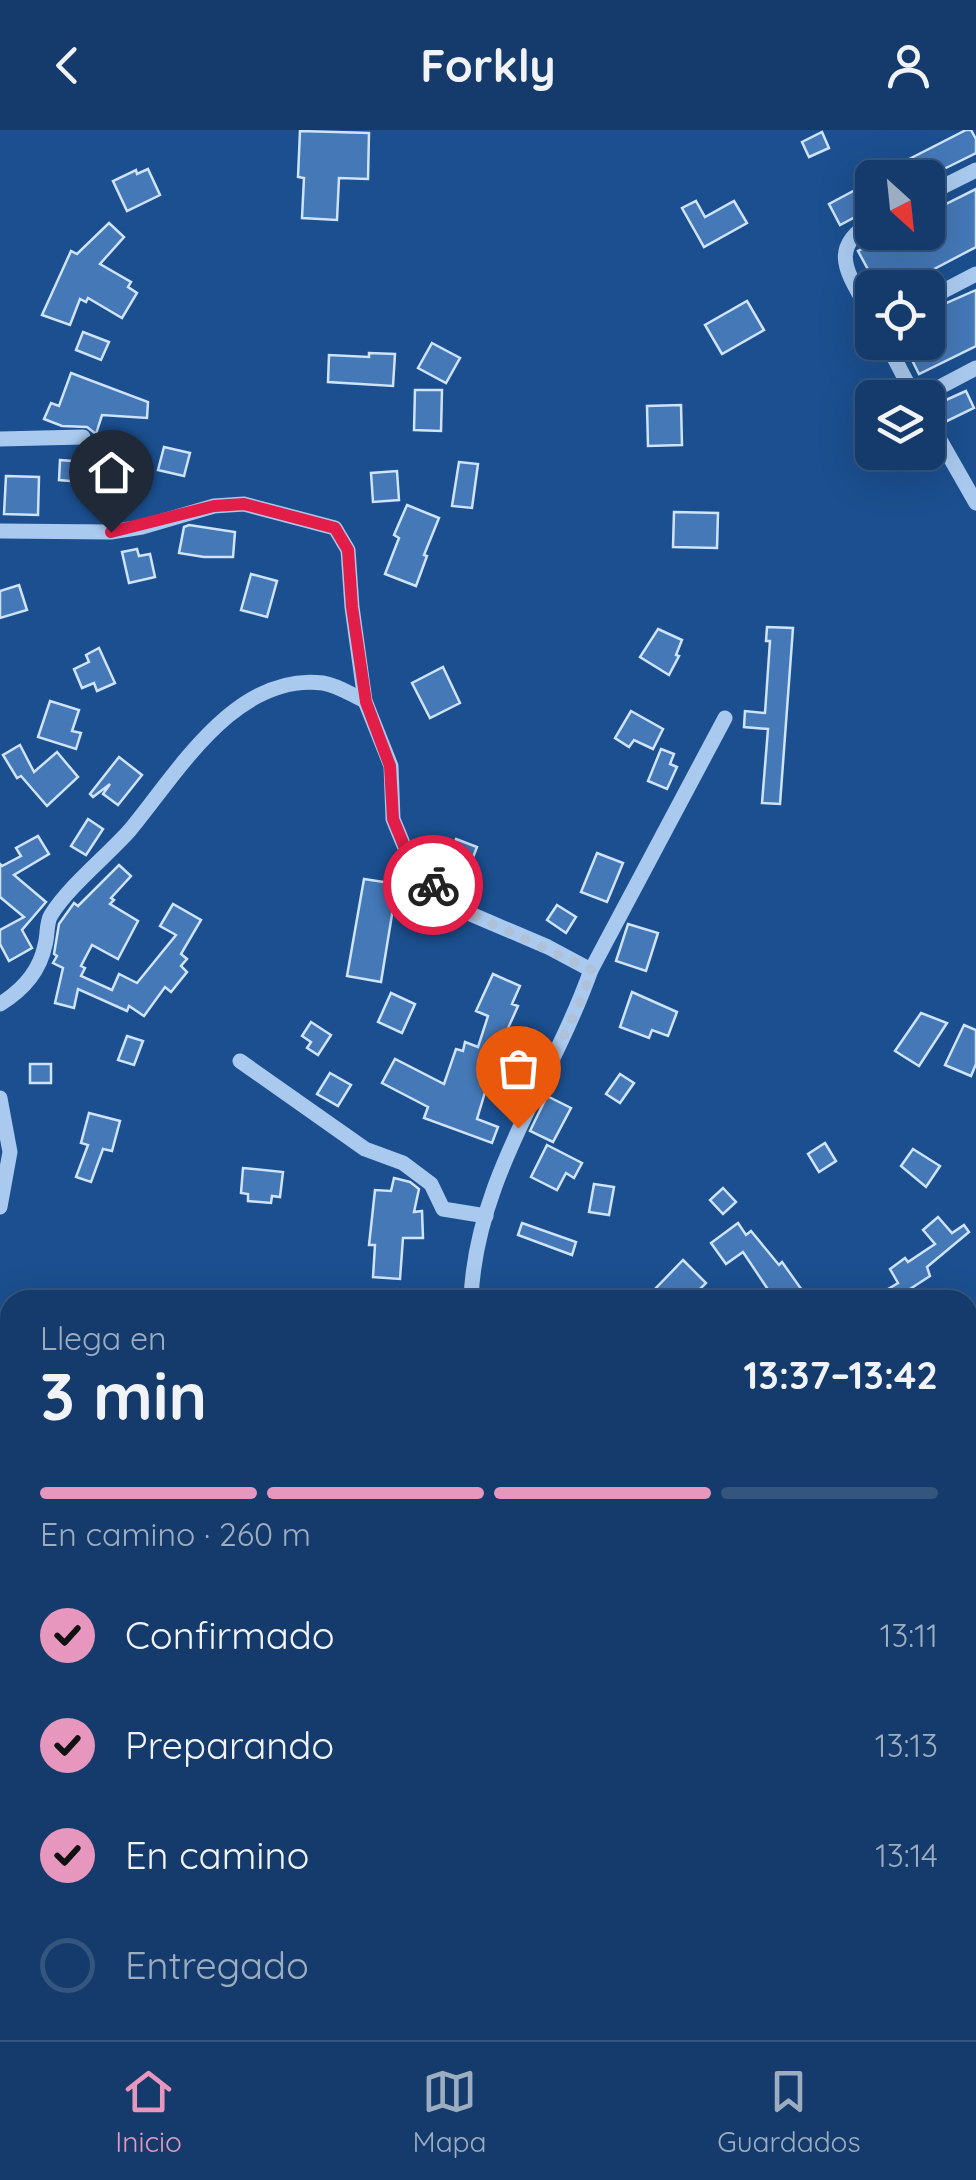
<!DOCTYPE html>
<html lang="es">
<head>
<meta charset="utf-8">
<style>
  body { margin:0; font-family:Quicksand,sans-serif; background:#214673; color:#f1f3f6; height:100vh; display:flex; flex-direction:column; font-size:38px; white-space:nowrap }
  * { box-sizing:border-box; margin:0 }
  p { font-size:32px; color:#9dadc1 }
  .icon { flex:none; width:55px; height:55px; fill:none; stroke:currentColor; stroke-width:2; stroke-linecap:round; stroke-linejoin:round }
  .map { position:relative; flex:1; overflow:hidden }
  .details { position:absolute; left:0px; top:1160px; width:978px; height:750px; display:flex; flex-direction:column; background:#143b6b; border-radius:30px 30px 0 0; box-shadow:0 10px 40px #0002,0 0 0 2px #33557e }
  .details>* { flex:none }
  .needle { width:65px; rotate:153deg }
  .controls { position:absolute; left:855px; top:30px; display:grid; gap:20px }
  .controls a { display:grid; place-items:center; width:90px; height:90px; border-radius:15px; background:#143b6b; box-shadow:0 10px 40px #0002,0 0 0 2px #33557e; font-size:50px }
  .pin { position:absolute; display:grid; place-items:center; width:85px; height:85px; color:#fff; margin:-102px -42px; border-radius:50% 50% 50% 0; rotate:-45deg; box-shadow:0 0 10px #0007 }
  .pin .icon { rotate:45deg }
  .courier { position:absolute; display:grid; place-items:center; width:100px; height:100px; margin:-50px; border:8px solid #e11d48; border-radius:50%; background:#fff; color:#222; box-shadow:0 2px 12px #0007 }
  .headline em { font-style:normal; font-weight:700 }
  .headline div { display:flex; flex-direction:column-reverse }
  .headline { display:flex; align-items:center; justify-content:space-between; height:170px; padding:0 40px }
  h1 { font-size:65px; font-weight:700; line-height:75px }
  .bar { display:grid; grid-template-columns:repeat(4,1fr); gap:15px 10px; align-content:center; height:120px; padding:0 40px }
  .bar i { height:12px; border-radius:8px; background:#33557e }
  .bar .active { background:#e797bd }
  .bar p { grid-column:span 4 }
  ol { padding:0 40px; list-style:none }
  li { display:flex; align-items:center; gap:30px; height:110px }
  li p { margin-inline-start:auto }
  li .icon { padding:10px; border-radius:50%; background:#e797bd; color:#111; stroke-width:4 }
  li:last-child { color:#9dadc1 }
  li i { width:55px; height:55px; border:5px solid #33557e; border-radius:50% }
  header { display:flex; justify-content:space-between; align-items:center; height:130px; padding:0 40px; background:#143b6b; font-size:45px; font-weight:700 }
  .dock { display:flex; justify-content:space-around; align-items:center; height:140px; border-top:2px solid #33557e; background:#143b6b; font-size:28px; color:#9dadc1 }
  .dock a { display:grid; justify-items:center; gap:5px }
  .dock .active { color:#e797bd }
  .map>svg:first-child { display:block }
  .building { fill:#4478b7; stroke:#cfe3fa; stroke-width:2.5 }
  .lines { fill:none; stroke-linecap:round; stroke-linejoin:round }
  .minor { stroke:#a9c9ee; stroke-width:15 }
  .done { stroke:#afc1d8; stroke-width:10; stroke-dasharray:0 18 }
  .route { stroke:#e11d48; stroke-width:12 }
</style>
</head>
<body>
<header><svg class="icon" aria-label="back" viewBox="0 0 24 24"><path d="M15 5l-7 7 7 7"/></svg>Forkly<svg class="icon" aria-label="person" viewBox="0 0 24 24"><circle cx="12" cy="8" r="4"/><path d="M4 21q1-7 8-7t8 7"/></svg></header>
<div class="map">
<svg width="976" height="1910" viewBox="0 0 976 1910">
  <rect width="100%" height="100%" fill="#1b4f8f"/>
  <g class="building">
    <polygon points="966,0 971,0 976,9 976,23 952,35 925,48 872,48"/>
    <polygon points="300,1 369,3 368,49 339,48 337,90 302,88 304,48 298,47"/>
    <polygon points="822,2 829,18 809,27 802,12"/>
    <polygon points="148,39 160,65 127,81 113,51 136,40 137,44"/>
    <polygon points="872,51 872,78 840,95 829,74"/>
    <polygon points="976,59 976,117 898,158 878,158 858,121 893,102 928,102 928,83"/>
    <polygon points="696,71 705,87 734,71 747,93 704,117 682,78"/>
    <polygon points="109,93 124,107 100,134 131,152 128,157 137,163 122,188 88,168 86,172 80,169 70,195 42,185 71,121 77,124"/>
    <polygon points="976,160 976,216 919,244 903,212 928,212 928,181"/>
    <polygon points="747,171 764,200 722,224 705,195"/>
    <polygon points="83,202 109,212 101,230 76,220"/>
    <polygon points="432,213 460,228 446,253 418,238"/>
    <polygon points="369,223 395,224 393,256 328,252 329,225 369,227"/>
    <polygon points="71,243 148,272 147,288 102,285 96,304 87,297 62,296 44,289 51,273 59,276"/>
    <polygon points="415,260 442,260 441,301 414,300"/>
    <polygon points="966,261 974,278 945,292 937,274"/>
    <polygon points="681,275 682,315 648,316 647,276"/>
    <polygon points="164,317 190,323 184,346 158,340"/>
    <polygon points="60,330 84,332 82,352 59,350"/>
    <polygon points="459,332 478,334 472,378 452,376"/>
    <polygon points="397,341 399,370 373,372 371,343"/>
    <polygon points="6,346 39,347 38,385 4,384"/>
    <polygon points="407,375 439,388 424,425 427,426 416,456 385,444 399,408 394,405"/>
    <polygon points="674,382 718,383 717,418 673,417"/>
    <polygon points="189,395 235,402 233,427 204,427 179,423 184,397"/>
    <polygon points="137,419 139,426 150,424 155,447 129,453 122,422"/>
    <polygon points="251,444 277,451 267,487 241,480"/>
    <polygon points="19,455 27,480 0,488 0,461"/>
    <polygon points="767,497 793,498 780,674 762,673 768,599 744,597 745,581 765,583 770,511 766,511"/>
    <polygon points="658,499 682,510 676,525 679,526 669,545 640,527"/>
    <polygon points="99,518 115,553 97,561 94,553 82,558 74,539 89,532 86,525"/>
    <polygon points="443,537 460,573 430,588 412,553"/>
    <polygon points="50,571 79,580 72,601 81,603 76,619 38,607"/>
    <polygon points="631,581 663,599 653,619 634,610 629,617 615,608"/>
    <polygon points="20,615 34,642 57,622 78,647 47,676 21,646 17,648 3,625"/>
    <polygon points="661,619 674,624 670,634 677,637 667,659 648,651"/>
    <polygon points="119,627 142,645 118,675 103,664 110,654 93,667 90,664"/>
    <polygon points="88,689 103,699 86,725 71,716"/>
    <polygon points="38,706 49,724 14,745 46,772 22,800 32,818 9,831 0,814 0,800 24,787 0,767 0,734 2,736 21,726 16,718"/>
    <polygon points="456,709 477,717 469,738 448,730"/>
    <polygon points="597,723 623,733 607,772 581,762"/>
    <polygon points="119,735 131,746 111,768 114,770 110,774 138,791 118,829 92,815 81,836 85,838 81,846 112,860 119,844 137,853 176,805 160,796 173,774 201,790 181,824 187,829 181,836 187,842 171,862 165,857 144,886 129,876 127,881 78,859 74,878 55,873 63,838 53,833 57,826 54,824 59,794 74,773 78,776"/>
    <polygon points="364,749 397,754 381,852 347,846"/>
    <polygon points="557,775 576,787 566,803 547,790"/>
    <polygon points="628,794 658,803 646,841 616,831"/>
    <polygon points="493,844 520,856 512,874 518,876 505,905 513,908 509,920 530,929 522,947 503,939 495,962 486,959 477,989 498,997 492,1013 424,988 428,977 382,953 395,929 444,954 456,919 463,921 465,912 478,917 488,886 476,881"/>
    <polygon points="632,862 677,882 668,906 652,900 649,908 620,897"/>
    <polygon points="391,863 415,874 402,903 378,892"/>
    <polygon points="921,883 947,893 919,936 895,921"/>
    <polygon points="311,892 331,905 318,925 307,918 311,912 302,906"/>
    <polygon points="964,895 976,900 976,934 971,946 945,935"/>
    <polygon points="127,906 143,911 134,935 118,930"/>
    <rect x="30" y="934" width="21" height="19"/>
    <polygon points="330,943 351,955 338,976 317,964"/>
    <polygon points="620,944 634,953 620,973 606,964"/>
    <polygon points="547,966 571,978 553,1012 530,1001"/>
    <polygon points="89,983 120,991 112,1021 103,1019 91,1052 76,1047 88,1015 81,1013"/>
    <polygon points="825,1013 836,1031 819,1042 808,1024"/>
    <polygon points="547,1015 582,1033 574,1048 566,1043 557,1060 531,1047"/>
    <polygon points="913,1019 940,1036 926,1057 901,1036"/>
    <polygon points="243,1038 283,1042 280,1067 272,1066 271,1073 248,1071 248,1064 241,1063"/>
    <polygon points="394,1048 410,1052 419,1059 414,1082 422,1081 423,1108 403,1108 400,1149 373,1147 375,1115 369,1115 375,1060 391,1061"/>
    <polygon points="594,1054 614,1057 609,1085 589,1082"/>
    <polygon points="723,1058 736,1072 723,1084 710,1070"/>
    <polygon points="938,1087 952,1103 964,1095 969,1102 927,1137 930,1146 893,1170 870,1170 898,1153 890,1139 905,1128 908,1132 935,1114 923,1100"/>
    <polygon points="522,1093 576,1112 572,1125 518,1105"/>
    <polygon points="738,1093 746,1105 751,1101 779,1135 782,1132 809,1170 775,1170 743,1122 726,1134 711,1113"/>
    <polygon points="683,1130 706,1153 689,1170 666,1170 655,1159"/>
  </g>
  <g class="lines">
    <g class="minor">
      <polyline points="928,64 976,40"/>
      <path d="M872,92C823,120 853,149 872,187"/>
      <polyline points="928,169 976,144"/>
      <polyline points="886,212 915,268"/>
      <polyline points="919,268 976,238"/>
      <polyline points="928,289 976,373"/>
      <polyline points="0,309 83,307"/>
      <path d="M0,401L111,402L142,397L214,376L244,374L335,398L348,420L352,477L365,571L391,636L393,689L407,723L425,747L466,782L548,817L591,840C552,950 475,1050 471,1170"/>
      <polyline points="591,840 725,588"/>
      <path d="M0,874C23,860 40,840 45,815C48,805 46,793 51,785C69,756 107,726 130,700C178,642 236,542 323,553C337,555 352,565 365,571"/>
      <polyline points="240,931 365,1019 403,1033 431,1054 443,1079 486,1086"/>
      <polyline points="0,968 10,1022 0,1077"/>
      <polyline points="730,1166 733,1170"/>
      <polyline points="968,1203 976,1199"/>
      <polyline points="968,1760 976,1754"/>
      <polyline points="689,1900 693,1910"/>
      <polyline points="827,1900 835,1910"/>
      <polyline points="373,1910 389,1900"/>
      <polyline points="717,1910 736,1900"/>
    </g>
  </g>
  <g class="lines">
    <polyline class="done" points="433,755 466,782 592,840 579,875 518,998"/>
    <polyline class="route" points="111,402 214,376 244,374 335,398 348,420 352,477 366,572 390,636 393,689 407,723 433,755"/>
  </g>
</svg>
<div class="controls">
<a><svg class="needle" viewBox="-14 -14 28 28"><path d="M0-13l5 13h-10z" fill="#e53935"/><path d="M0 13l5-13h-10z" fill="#9dadc1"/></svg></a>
<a><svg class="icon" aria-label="locate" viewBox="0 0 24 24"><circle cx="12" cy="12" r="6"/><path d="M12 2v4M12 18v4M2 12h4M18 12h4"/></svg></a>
<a><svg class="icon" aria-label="layers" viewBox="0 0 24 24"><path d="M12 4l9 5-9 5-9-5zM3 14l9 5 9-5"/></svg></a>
</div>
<div class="pin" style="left:518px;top:998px;background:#ea580c"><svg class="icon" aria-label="bag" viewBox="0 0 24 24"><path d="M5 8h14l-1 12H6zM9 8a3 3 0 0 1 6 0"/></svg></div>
<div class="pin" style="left:111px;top:402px;background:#1f2937"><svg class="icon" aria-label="home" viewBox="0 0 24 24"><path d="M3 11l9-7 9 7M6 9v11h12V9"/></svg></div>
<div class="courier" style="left:433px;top:755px"><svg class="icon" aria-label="bike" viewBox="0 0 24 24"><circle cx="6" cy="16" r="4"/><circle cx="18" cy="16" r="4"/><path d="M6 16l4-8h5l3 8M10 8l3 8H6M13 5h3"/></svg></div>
<section class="details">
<div class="headline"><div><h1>3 min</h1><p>Llega en</p></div><em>13:37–13:42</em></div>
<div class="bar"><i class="active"></i><i class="active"></i><i class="active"></i><i></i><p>En camino · 260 m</p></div>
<ol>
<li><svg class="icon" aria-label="check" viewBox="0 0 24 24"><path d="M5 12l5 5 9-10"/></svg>Confirmado<p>13:11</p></li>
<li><svg class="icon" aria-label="check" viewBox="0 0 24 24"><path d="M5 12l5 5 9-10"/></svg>Preparando<p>13:13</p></li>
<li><svg class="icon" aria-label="check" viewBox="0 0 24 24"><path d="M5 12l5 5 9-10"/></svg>En camino<p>13:14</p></li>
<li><i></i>Entregado</li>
</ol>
</section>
</div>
<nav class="dock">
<a class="active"><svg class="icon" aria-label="home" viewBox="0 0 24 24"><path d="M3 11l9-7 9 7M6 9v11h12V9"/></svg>Inicio</a>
<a><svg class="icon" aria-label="map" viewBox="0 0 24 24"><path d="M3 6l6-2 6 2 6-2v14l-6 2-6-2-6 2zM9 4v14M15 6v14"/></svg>Mapa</a>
<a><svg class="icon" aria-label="saved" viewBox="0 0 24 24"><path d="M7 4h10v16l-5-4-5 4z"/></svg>Guardados</a>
</nav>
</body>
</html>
